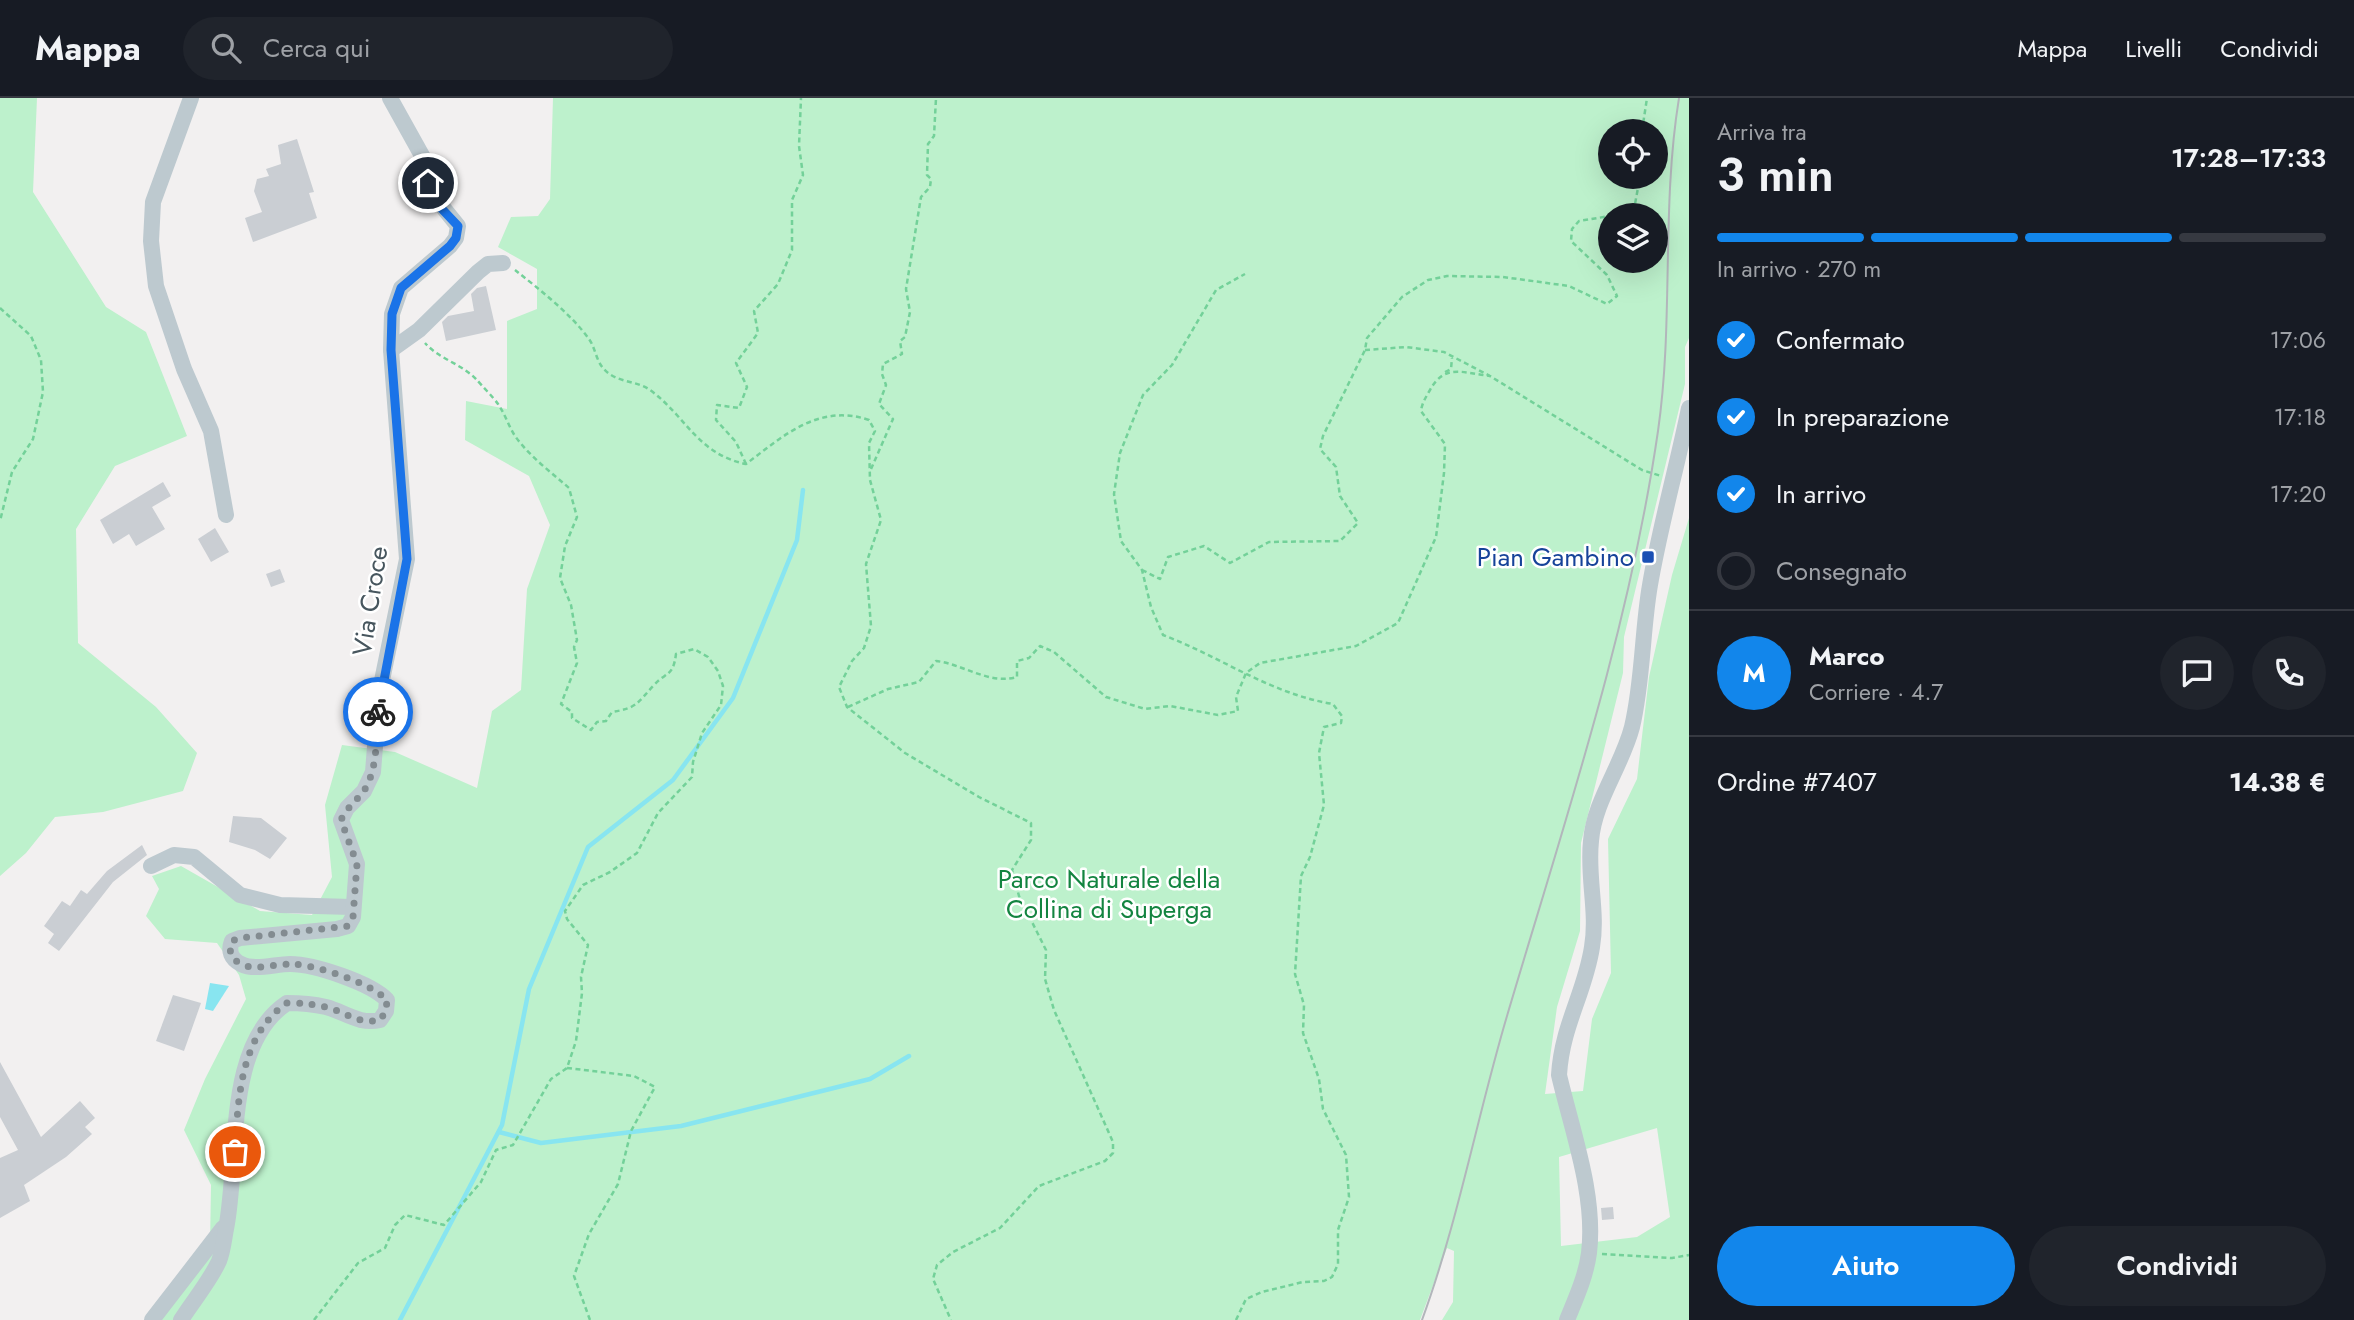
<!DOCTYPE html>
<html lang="it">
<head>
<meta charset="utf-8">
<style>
  body { margin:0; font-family:Jost,sans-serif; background:#20242c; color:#f1f3f6; height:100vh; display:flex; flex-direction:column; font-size:26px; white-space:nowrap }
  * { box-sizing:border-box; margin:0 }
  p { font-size:23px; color:#9ea1a6 }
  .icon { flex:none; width:38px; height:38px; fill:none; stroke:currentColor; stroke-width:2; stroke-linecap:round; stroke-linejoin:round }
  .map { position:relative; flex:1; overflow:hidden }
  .sheet { display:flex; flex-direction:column; background:#171b24; width:665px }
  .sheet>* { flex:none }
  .fabs { position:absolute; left:1598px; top:21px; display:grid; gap:14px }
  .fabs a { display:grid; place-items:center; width:70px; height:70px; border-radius:50%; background:#171b24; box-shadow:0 7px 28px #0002; font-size:35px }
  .pin { position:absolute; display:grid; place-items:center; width:60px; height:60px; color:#fff; margin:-30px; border:4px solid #fff; border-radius:50%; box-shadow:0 2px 7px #0007 }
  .courier { position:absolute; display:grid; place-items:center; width:70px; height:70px; margin:-35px; border:5px solid #1a73e8; border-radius:50%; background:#fff; color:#222; box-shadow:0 2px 9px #0007 }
  .head em { font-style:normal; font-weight:600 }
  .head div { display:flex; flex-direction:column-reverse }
  .head { display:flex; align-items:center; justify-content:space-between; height:119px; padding:0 28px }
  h1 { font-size:46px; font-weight:600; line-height:52px }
  .bar { display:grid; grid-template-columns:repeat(4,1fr); gap:10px 7px; align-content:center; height:84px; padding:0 28px }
  .bar i { height:9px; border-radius:5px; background:#363941 }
  .bar .current { background:#1286eb }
  .bar p { grid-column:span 4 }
  .line { display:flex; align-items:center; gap:18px; padding:0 28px; border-top:2px solid #363941 }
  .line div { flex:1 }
  .round { display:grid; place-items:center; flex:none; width:74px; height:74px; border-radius:37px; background:#20242c }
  ol { padding:0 28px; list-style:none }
  li { display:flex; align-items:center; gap:21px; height:77px }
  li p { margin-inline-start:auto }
  li .icon { padding:7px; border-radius:50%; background:#1286eb; color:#fff; stroke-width:4 }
  li:last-child { color:#9ea1a6 }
  li i { width:38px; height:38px; border:4px solid #363941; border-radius:50% }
  .cta { display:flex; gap:14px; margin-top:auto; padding:14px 28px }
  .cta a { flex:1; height:80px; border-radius:42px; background:#1286eb; color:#fff; font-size:28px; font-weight:600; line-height:80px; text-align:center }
  .cta a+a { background:#20242c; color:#f1f3f6 }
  header { display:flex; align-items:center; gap:42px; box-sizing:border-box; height:98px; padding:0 35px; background:#171b24; border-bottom:2px solid #363941 }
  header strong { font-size:33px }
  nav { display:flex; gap:38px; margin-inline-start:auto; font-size:24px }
  .search { width:490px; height:63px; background:#20242c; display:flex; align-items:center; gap:18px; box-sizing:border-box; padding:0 24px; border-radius:38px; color:#9ea1a6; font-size:26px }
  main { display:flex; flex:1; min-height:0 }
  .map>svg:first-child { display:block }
  .green { fill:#bdf1cc; fill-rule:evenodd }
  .water { fill:#88e5f0 }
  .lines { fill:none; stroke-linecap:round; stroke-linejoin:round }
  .stream { stroke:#88e5f0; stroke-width:4.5 }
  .building { fill:#caced3 }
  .path { stroke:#73d199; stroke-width:2.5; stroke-dasharray:5 3.5; stroke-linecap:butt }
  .minor { stroke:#bdc9cf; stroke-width:16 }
  .tram { stroke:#b2b6bb; stroke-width:2 }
  .done { stroke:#838c91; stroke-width:7; stroke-dasharray:0 12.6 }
  .route { stroke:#1a73e8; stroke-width:9 }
  .transit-dot { fill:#1a4fb4; stroke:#fff; stroke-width:2.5 }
  .labels { text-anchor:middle; stroke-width:5; stroke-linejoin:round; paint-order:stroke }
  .transit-label { font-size:26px; fill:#164399; stroke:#fff; text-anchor:end }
  .street-label { font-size:26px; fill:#47565e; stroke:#fff }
  .park-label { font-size:26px; fill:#138440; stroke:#fff }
</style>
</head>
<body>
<header>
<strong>Mappa</strong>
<div class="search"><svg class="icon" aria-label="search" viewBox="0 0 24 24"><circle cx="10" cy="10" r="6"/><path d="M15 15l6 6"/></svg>Cerca qui</div>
<nav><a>Mappa</a><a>Livelli</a><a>Condividi</a></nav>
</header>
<main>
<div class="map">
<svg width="1689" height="1222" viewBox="0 0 1689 1222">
  <rect width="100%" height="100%" fill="#f2f0f0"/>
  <g class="green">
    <polygon points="0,0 37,0 33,94 106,209 146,234 187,338 115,368 76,431 78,545 156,609 197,655 183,693 103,714 55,719 26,755 0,778"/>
    <path d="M553,0H1689V240L1685,249V286L1624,539L1623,575L1581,745L1580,833L1557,909L1545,996L1583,993L1592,921L1611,875L1608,741L1637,681L1649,579L1672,477L1689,420V1222H1442L1453,1204L1454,1153L1447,1150L1420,1222H155L210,1147L211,1087L184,1032L205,981L246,901L239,877L217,845L165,841L146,818L159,791L152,778L181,768L260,813L312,817L332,779L325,707L342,647L395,654L477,690L492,613L521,592L527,491L550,427L529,378L465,342L466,303L507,311V223L537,211V171L498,149L511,119L538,118L550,101ZM1610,33H1656V79H1610ZM1610,117H1656V163H1610ZM1657,1030L1670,1119L1637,1139L1561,1148L1559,1059Z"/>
  </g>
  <polygon class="water" points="210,885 229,888 213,913 205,911"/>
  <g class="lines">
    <g class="stream">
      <polyline points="499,1034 541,1045 681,1028 870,981 909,958"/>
      <polyline points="400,1222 502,1027 529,891 588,749 673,682 733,600 797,442 803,392"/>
    </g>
  </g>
  <g class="building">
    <polygon points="297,41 314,94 309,95 317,120 253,144 245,120 262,114 254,93 257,81 269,78 266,71 281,66 278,47"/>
    <polygon points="486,188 496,232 446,243 442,224 448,218 474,213 471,196 477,190"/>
    <polygon points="163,384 171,398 152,409 165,431 136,448 129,436 113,446 100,422"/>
    <polygon points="215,430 229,454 211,464 198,441"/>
    <polygon points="280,471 285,484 271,489 266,476"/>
    <polygon points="233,718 261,720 287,740 270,761 255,752 229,744"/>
    <polygon points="142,747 147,757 113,784 59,853 48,845 54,836 44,828 62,803 70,808 81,792 87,796 107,773"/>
    <polygon points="173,897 201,905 184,953 156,943"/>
    <polygon points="0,964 41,1039 80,1003 95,1020 85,1029 92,1036 66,1059 24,1087 30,1103 0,1120 0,1060 18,1052 0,1019"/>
    <polygon points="1613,1109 1614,1121 1602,1122 1601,1110"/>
  </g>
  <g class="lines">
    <g class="path">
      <polyline points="1642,33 1647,0"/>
      <polyline points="1623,117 1635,106 1640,79"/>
      <path d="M515,172C539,191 571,216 589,241C595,249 596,262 603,270C615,285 636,282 650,292C686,318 697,356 746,366C783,338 819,305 869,322L875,333L869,345L870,382L881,422L866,466L871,528L864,550L852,563L839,589L847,609L905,655L979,699L1031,725V742L1012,772L1019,798L1046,852L1045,881L1054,912L1113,1044V1055L1105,1063L1039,1088L1000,1130L953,1154L937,1167L933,1181L951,1222"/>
      <polyline points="0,210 31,238 41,262 43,294 33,341 12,374 0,423"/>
      <polyline points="1365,252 1406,249 1444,254 1490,278 1642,372 1661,378"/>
      <polyline points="1445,274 1451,271 1452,260"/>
      <polyline points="746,366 736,344 716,322 717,307 739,310 747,289 736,265 758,235 754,213 778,186 792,152 792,102 803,77 799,48 801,0"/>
      <polyline points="871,371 893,321 879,306 886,287 882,276 883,266 902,256 900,243 905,239 910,214 906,191 921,99 930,89 931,81 927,77 928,46 934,38 936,0"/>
      <polyline points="1142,472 1160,481 1168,459 1204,448 1230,465 1269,444 1340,443 1358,425 1340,398 1336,369 1320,351 1323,338 1365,252 1367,240 1402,199 1428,182 1447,178 1503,179 1569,188 1607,206 1617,198 1607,177 1571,143 1572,131 1579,123 1610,118"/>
      <path d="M848,609L888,591L919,584L936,563C963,566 989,587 1017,579V563L1029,560L1040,548L1054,554L1106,599L1145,611L1170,608L1218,617L1238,613L1236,599L1246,575L1260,565L1356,548L1398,525L1436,439L1444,375L1445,346L1421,313C1422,305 1426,299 1430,292C1445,265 1463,275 1490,278"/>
      <polyline points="567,970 634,978 655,989 631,1033 618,1086 589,1136 574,1178 590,1222"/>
      <polyline points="1602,1156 1672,1160 1689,1157"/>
      <path d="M314,1222L358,1165L385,1150L395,1127L405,1117L444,1127L481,1084L496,1052L513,1047L551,981L567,970L576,943L582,895L581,879L588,847L567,821L565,813L583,787L610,774L637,755L658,715L692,679L693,664L702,635L721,607L723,588L718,573L708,559L694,551L676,556C673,579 667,573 654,587C638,604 638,610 612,614L606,623L597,624L591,632L572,620V614L561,606L577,565L574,549L577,542L571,507L560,480L565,448L577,419L569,390C551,374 530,359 515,338C509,329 505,316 498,306C494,300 482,288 477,282C462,266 439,261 425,245"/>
      <path d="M1236,1222L1246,1201L1262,1194L1303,1184L1324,1183L1332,1179L1338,1166V1132L1349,1099L1346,1057L1323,1011L1319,981L1303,935L1304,907L1295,876L1301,778L1310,759L1324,707L1319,655L1324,629L1341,625L1342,618L1333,606C1271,596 1221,559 1163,537L1151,509L1142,472L1121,443L1114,396L1120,355L1143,297L1172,267L1216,192L1245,176"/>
    </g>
    <g class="minor">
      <polyline points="191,0 153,104 151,143 156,188 184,271 211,333 226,417"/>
      <polyline points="391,252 419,232 478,174 488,166 503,165"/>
      <polyline points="151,768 174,757 194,759 240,797 280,807 352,809"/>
      <polyline points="152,1222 223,1130"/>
      <path d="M181,1222C193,1203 210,1183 219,1163C223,1153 224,1141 226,1131C240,1062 223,948 287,905C301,905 313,906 326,909C345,914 359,927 380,922L386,913L387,902C371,885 314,866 290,866C275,866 255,873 241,866C231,861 228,853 232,843L240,840L337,831L348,828L353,819L357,766L341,722L347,710L364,693L373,674L379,597L407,461L391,252L392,216L401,190L450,148L456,140L458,128L433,97L425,63L390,0"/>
      <path d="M1567,1222C1576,1200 1586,1178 1589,1155C1596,1097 1572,1033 1559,977C1562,927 1585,895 1592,849C1598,814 1587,779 1591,743C1594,703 1622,668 1632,629C1643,583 1642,533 1650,487C1660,428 1677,369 1689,310"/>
    </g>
    <path class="tram" d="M1422,1222C1458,1124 1477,1019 1507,918C1564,725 1629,533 1658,333C1674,222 1661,110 1679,0"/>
  </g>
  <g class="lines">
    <path class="done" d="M235,1054C238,1001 240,937 287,905C301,905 313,906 326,909C345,914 359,927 380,922L386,913L387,902C371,885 314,866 290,866C275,866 255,873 241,866C231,861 228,853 232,843L240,840L348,828L353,819L357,766L341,722C347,709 358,702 365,691C378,669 376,639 378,614"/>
    <polyline class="route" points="378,614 407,461 391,252 392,216 401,190 450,148 456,140 458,128 441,110 428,85"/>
  </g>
  <rect class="transit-dot" x="1641" y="452" width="14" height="14" rx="3.5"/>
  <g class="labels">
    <g class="transit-label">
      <text x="1634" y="468">Pian Gambino</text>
    </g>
    <g class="street-label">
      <text transform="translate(370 503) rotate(-81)" y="9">Via Croce</text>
    </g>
    <g class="park-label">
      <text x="1109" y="790">Parco Naturale della<tspan x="1109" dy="30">Collina di Superga</tspan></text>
    </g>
  </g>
</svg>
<div class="fabs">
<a><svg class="icon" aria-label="locate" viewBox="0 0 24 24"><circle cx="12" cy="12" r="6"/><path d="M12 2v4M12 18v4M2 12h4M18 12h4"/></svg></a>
<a><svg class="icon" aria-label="layers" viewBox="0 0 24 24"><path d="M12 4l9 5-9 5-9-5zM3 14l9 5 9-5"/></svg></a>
</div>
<div class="pin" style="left:235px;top:1054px;background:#ea580c"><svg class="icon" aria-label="bag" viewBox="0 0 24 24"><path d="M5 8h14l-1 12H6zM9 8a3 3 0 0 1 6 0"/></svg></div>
<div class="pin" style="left:428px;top:85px;background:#1f2937"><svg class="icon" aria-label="home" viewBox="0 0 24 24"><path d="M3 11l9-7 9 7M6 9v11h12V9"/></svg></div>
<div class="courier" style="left:378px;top:614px"><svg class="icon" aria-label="bike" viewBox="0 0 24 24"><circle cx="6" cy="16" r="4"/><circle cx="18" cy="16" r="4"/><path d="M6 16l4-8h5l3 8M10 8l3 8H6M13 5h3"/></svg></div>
</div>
<section class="sheet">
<div class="head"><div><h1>3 min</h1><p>Arriva tra</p></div><em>17:28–17:33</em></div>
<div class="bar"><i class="current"></i><i class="current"></i><i class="current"></i><i></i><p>In arrivo · 270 m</p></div>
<ol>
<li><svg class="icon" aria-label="check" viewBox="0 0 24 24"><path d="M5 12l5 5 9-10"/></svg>Confermato<p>17:06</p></li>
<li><svg class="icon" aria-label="check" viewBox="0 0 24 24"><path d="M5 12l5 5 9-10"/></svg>In preparazione<p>17:18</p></li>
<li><svg class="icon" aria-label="check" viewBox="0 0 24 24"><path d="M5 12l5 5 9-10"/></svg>In arrivo<p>17:20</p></li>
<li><i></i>Consegnato</li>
</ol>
<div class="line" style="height:126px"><b class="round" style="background:#1286eb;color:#fff">M</b><div><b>Marco</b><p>Corriere · 4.7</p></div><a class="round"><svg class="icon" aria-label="chat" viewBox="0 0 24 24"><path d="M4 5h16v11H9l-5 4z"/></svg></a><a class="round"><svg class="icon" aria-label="phone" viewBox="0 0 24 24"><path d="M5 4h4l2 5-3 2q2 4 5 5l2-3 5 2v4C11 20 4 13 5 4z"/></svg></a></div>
<div class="line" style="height:91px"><div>Ordine #7407</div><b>14.38 €</b></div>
<div class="cta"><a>Aiuto</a><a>Condividi</a></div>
</section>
</main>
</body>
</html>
